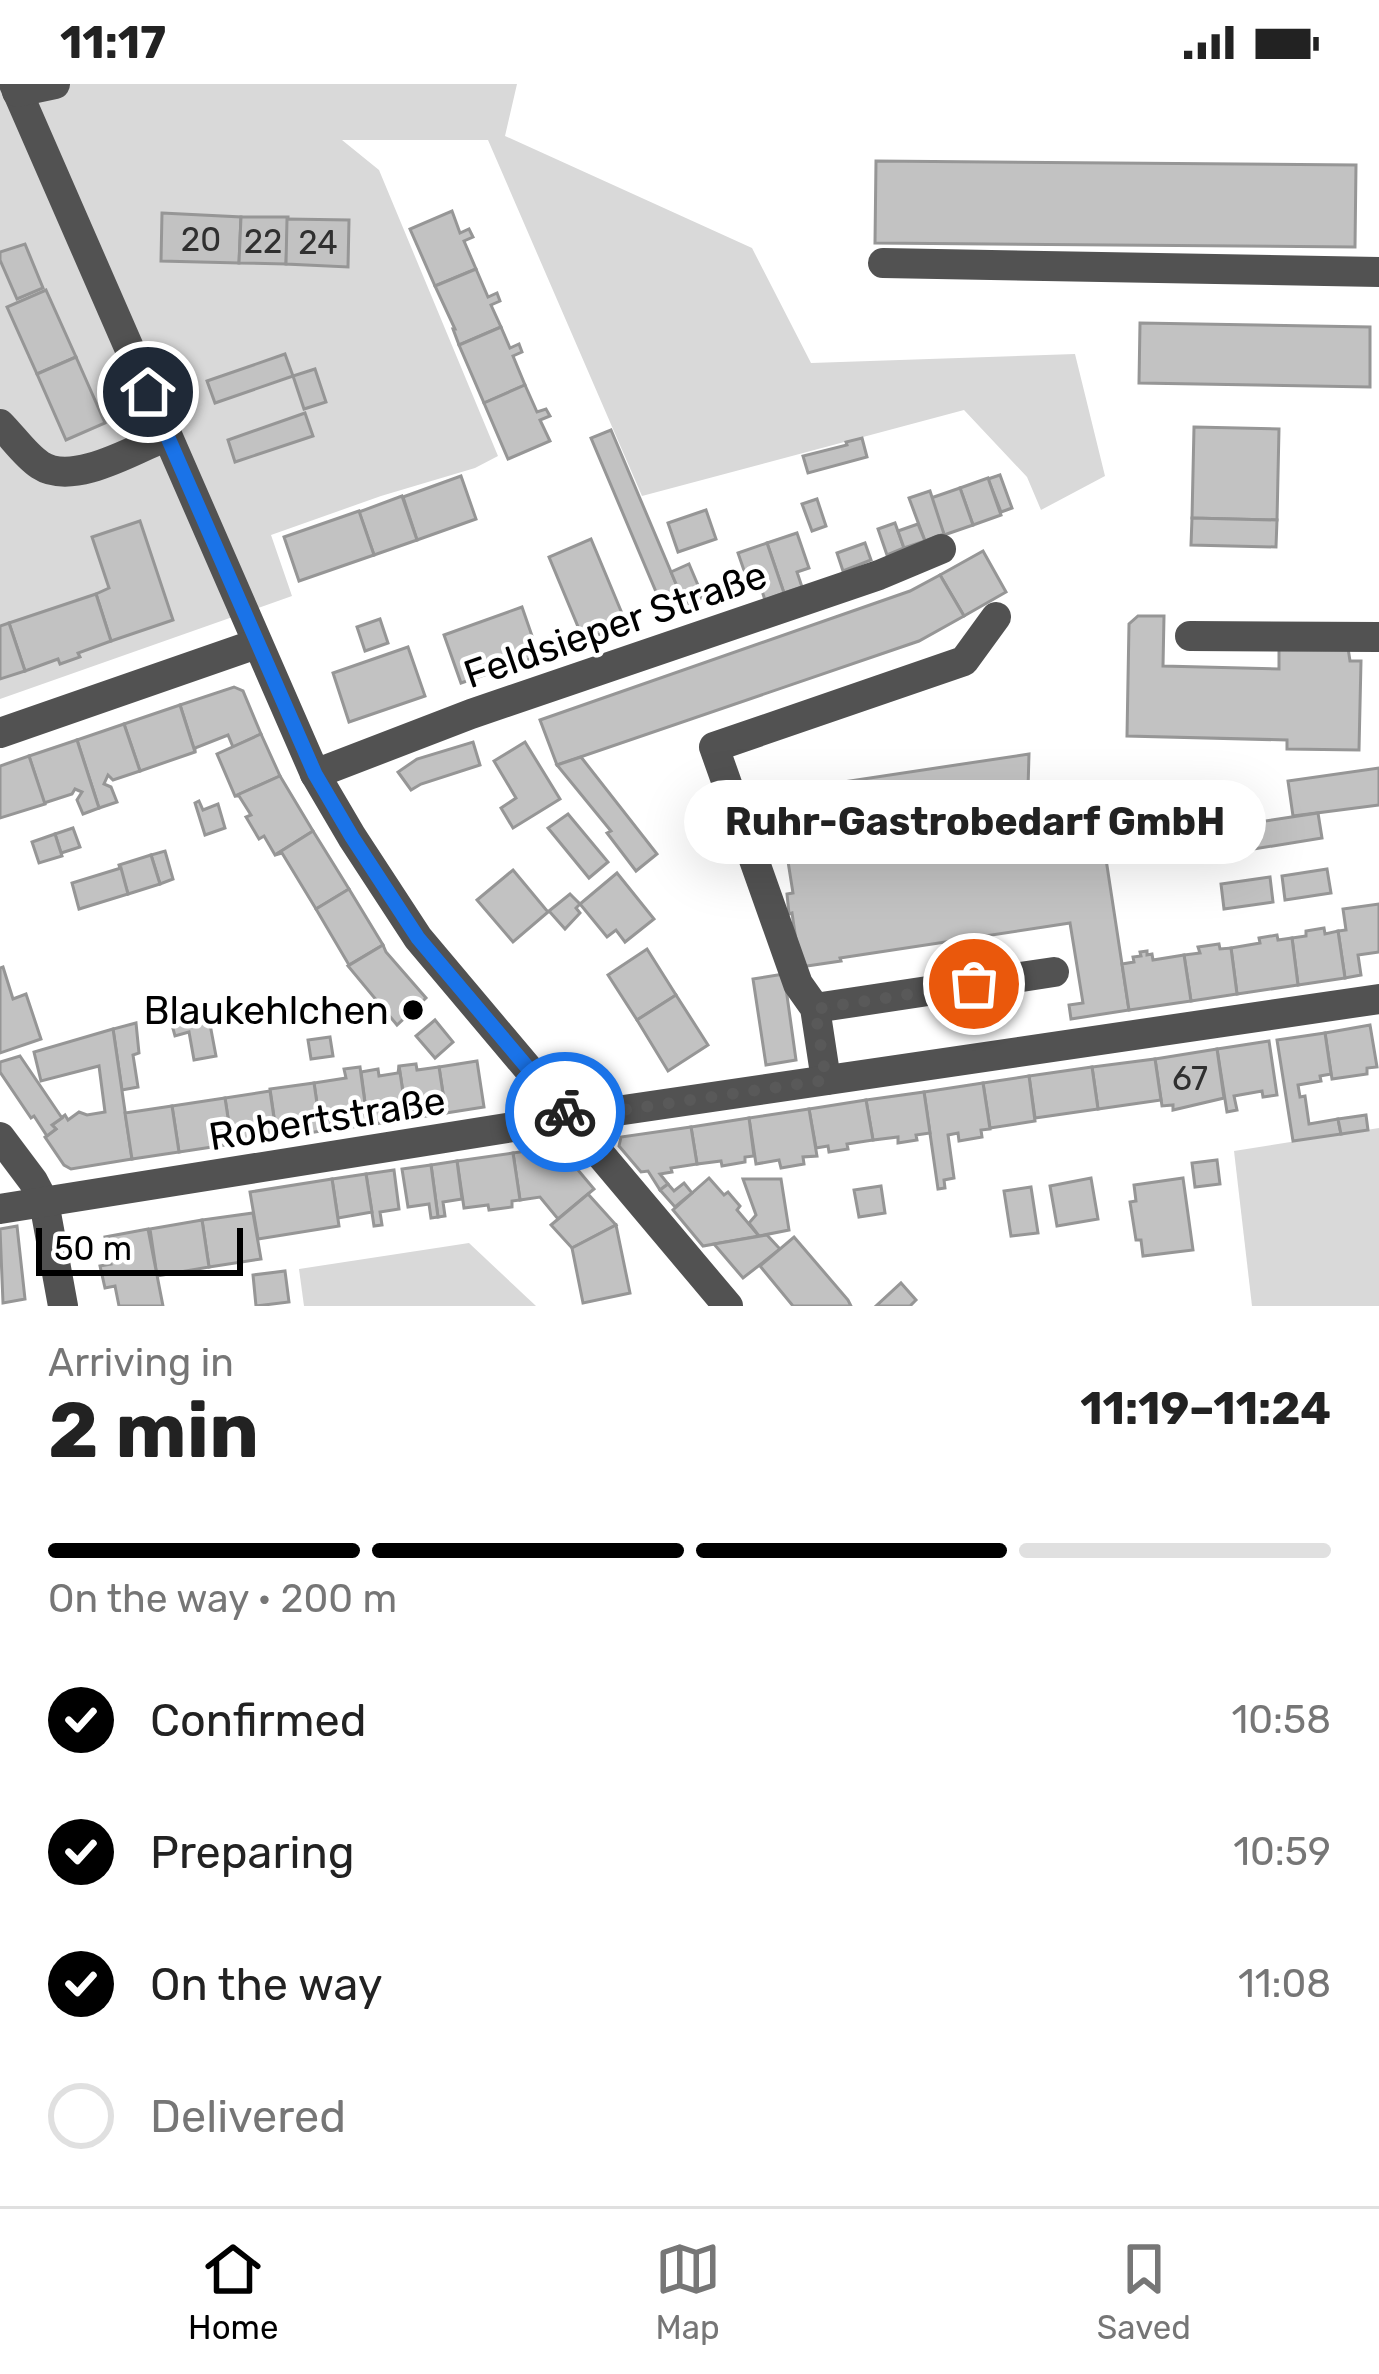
<!DOCTYPE html>
<html lang="en">
<head>
<meta charset="utf-8">
<style>
  body { margin:0; font-family:Rubik,sans-serif; background:#f6f6f6; color:#222; height:100vh; display:flex; flex-direction:column; font-size:45px; white-space:nowrap }
  * { box-sizing:border-box; margin:0 }
  p { font-size:39px; color:#767676 }
  .icon { flex:none; width:66px; height:66px; fill:none; stroke:currentColor; stroke-width:2; stroke-linecap:round; stroke-linejoin:round }
  .map { position:relative; height:1222px; overflow:hidden }
  .sheet { display:flex; flex-direction:column; background:#fff; flex:1 }
  .sheet>* { flex:none }
  .scale { position:absolute; left:36px; bottom:30px; width:207px; box-sizing:border-box; padding-left:12px; border:6px solid #000; border-top:0; font-size:33px; line-height:42px; white-space:nowrap; color:#000; -webkit-text-stroke:9px #fff; paint-order:stroke }
  .pin { position:absolute; display:grid; place-items:center; width:102px; height:102px; color:#fff; margin:-51px; border:6px solid #fff; border-radius:50%; box-shadow:0 3px 12px #0007 }
  .courier { position:absolute; display:grid; place-items:center; width:120px; height:120px; margin:-60px; border:9px solid #1a73e8; border-radius:50%; background:#fff; color:#222; box-shadow:0 3px 15px #0007 }
  .bubble { position:absolute; height:84px; border-radius:42px; background:#fff; box-shadow:0 12px 48px #0002; font-size:39px; font-weight:700; line-height:84px; text-align:center }
  .headline em { font-style:normal; font-weight:700 }
  .headline div { display:flex; flex-direction:column-reverse }
  .headline { display:flex; align-items:center; justify-content:space-between; height:204px; padding:0 48px }
  h1 { font-size:78px; font-weight:700; line-height:90px }
  .bar { display:grid; grid-template-columns:repeat(4,1fr); gap:18px 12px; align-content:center; height:144px; padding:0 48px }
  .bar i { height:15px; border-radius:9px; background:#e0e0e0 }
  .bar .selected { background:#000 }
  .bar p { grid-column:span 4 }
  ol { padding:0 48px; list-style:none }
  li { display:flex; align-items:center; gap:36px; height:132px }
  li p { margin-inline-start:auto }
  li .icon { padding:12px; border-radius:50%; background:#000; color:#fff; stroke-width:4 }
  li:last-child { color:#767676 }
  li i { width:66px; height:66px; border:6px solid #e0e0e0; border-radius:50% }
  .status { display:flex; justify-content:space-between; align-items:center; height:84px; padding:0 60px; background:#fff; direction:ltr }
  .status svg { height:33px; fill:currentColor }
  .dock { display:flex; justify-content:space-around; align-items:center; height:168px; border-top:3px solid #e0e0e0; background:#fff; font-size:33px; color:#767676 }
  .dock a { display:grid; justify-items:center; gap:6px }
  .dock .selected { color:#000 }
  .map>svg:first-child { display:block }
  .green { fill:#d9d9d9 }
  .building { fill:#c2c2c2; stroke:#969696; stroke-width:3 }
  .lines { fill:none; stroke-linecap:round; stroke-linejoin:round }
  .minor { stroke:#525252; stroke-width:30 }
  .done { stroke:#595959; stroke-width:12; stroke-dasharray:0 21.6 }
  .route { stroke:#1a73e8; stroke-width:15 }
  .poi-dot { fill:#000; stroke:#fff; stroke-width:4.5 }
  .labels { text-anchor:middle; stroke-width:9; stroke-linejoin:round; paint-order:stroke }
  .number-label { font-size:33px; fill:#303030 }
  .street-label { font-size:39px; fill:#000; stroke:#fff }
  .poi-label { font-size:39px; fill:#000; stroke:#fff; text-anchor:end }
</style>
</head>
<body>
<div class="status"><b>11:17</b><svg viewBox="0 0 49 12"><path d="M0 12V9h3v3zM5 12V6h3v6zM10 12V3h3v9zM15 12V0h3v12zM26 1h20v11H26zM47 4h2v5h-2z"/></svg></div>
<div class="map">
<svg width="1379" height="1222" viewBox="0 0 1379 1222">
  <rect width="100%" height="100%" fill="#fff"/>
  <g class="green">
    <polygon points="0,0 517,0 505,52 752,164 811,279 1075,270 1105,392 1041,426 1027,393 964,326 642,412 488,56 342,56 379,86 498,372 475,384 381,412 271,451 292,512 0,615"/>
    <polygon points="1379,1044 1379,1222 1252,1222 1234,1067"/>
    <polygon points="469,1159 536,1222 304,1222 299,1185"/>
  </g>
  <g class="building">
    <polygon points="876,77 1356,81 1355,163 875,159"/>
    <polygon points="452,127 460,149 469,145 473,153 464,157 476,185 435,202 410,145"/>
    <polygon points="162,129 241,133 239,179 161,177"/>
    <polygon points="241,133 288,133 286,180 239,179"/>
    <polygon points="287,135 349,136 348,183 286,180"/>
    <polygon points="25,160 43,204 17,215 0,176 0,168"/>
    <polygon points="476,185 488,213 497,209 500,217 491,221 501,243 459,261 453,245 455,245 435,202"/>
    <polygon points="46,206 76,273 37,290 7,223"/>
    <polygon points="1140,239 1370,243 1370,303 1139,299"/>
    <polygon points="501,243 510,264 519,260 522,268 513,272 525,301 484,319 459,261"/>
    <polygon points="285,270 293,292 215,319 207,297"/>
    <polygon points="76,273 105,339 66,356 37,290"/>
    <polygon points="315,285 326,318 304,325 293,292"/>
    <polygon points="525,301 537,328 546,325 550,332 540,336 550,357 508,375 484,319"/>
    <polygon points="305,329 313,352 235,378 228,356"/>
    <polygon points="1194,343 1279,345 1277,436 1192,434"/>
    <polygon points="611,346 685,521 665,529 591,354"/>
    <polygon points="862,354 867,373 808,389 803,372 847,361 846,358"/>
    <polygon points="1000,391 1012,424 1001,428 988,395"/>
    <polygon points="461,392 476,435 417,456 403,413"/>
    <polygon points="988,394 1001,431 973,441 960,404"/>
    <polygon points="960,404 973,441 944,451 931,414"/>
    <polygon points="930,407 944,450 925,457 909,414"/>
    <polygon points="402,412 417,456 374,471 359,428"/>
    <polygon points="817,415 826,442 812,447 802,420"/>
    <polygon points="706,426 716,455 678,468 668,439"/>
    <polygon points="359,427 374,471 299,497 284,453"/>
    <polygon points="1192,434 1277,436 1276,463 1191,461"/>
    <polygon points="140,437 173,536 111,557 96,510 109,504 92,453"/>
    <polygon points="895,439 904,464 887,471 878,445"/>
    <polygon points="918,440 925,457 904,464 898,447"/>
    <polygon points="797,449 809,484 797,488 802,503 784,509 767,459"/>
    <polygon points="591,455 626,539 584,557 549,473"/>
    <polygon points="767,459 784,509 765,516 760,501 750,504 738,469"/>
    <polygon points="865,459 871,476 843,487 837,469"/>
    <polygon points="983,467 1006,508 964,532 940,491"/>
    <polygon points="689,480 703,513 685,521 671,488"/>
    <polygon points="940,491 964,532 919,557 557,681 540,636 910,507"/>
    <polygon points="96,510 111,557 78,569 80,573 60,580 58,575 25,587 9,539"/>
    <polygon points="522,523 539,572 461,599 444,551"/>
    <polygon points="1138,532 1164,532 1163,582 1279,585 1279,562 1348,564 1350,577 1361,577 1359,666 1287,665 1287,656 1127,652 1129,540"/>
    <polygon points="380,535 388,559 365,567 357,543"/>
    <polygon points="9,539 25,587 0,595 0,542"/>
    <polygon points="408,563 425,612 349,638 333,589"/>
    <polygon points="234,603 243,607 261,650 233,663 228,651 195,664 195,668 180,621"/>
    <polygon points="180,621 195,668 140,687 124,640"/>
    <polygon points="124,640 140,687 113,696 108,691 104,700 111,703 117,718 99,724 77,656"/>
    <polygon points="261,650 280,692 235,712 217,670"/>
    <polygon points="77,656 99,724 83,730 77,716 82,708 75,705 72,710 44,719 29,672"/>
    <polygon points="473,658 480,681 421,700 411,706 398,688 417,675"/>
    <polygon points="525,658 560,715 513,744 501,724 516,714 494,677"/>
    <polygon points="1029,670 1026,774 1104,762 1129,926 1071,935 1069,921 1083,919 1070,839 840,874 841,877 800,883 792,829 789,830 787,810 793,809 777,708"/>
    <polygon points="29,672 45,720 0,734 0,682"/>
    <polygon points="581,673 657,770 636,787 607,749 611,747 557,681"/>
    <polygon points="1379,684 1379,721 1293,732 1288,697"/>
    <polygon points="280,692 313,747 275,771 264,752 259,755 246,733 251,731 239,712 235,712"/>
    <polygon points="1219,709 1222,729 1185,734 1182,714"/>
    <polygon points="199,717 203,726 218,720 225,744 205,751 195,719"/>
    <polygon points="1318,729 1322,754 1217,771 1213,745"/>
    <polygon points="568,730 608,778 589,794 548,744"/>
    <polygon points="73,744 80,763 61,769 55,750"/>
    <polygon points="313,747 349,805 316,825 282,769 275,771"/>
    <polygon points="55,750 62,772 39,779 32,758"/>
    <polygon points="165,767 173,795 160,800 151,771"/>
    <polygon points="151,771 160,800 128,810 119,781"/>
    <polygon points="121,784 128,810 79,825 72,799"/>
    <polygon points="1327,785 1331,809 1285,816 1282,792"/>
    <polygon points="513,786 548,828 513,858 477,816"/>
    <polygon points="617,789 654,835 625,858 616,846 607,853 580,820"/>
    <polygon points="1270,793 1273,818 1224,825 1221,800"/>
    <polygon points="349,805 383,861 349,881 316,825"/>
    <polygon points="570,810 580,820 576,824 580,829 565,845 549,827"/>
    <polygon points="1379,820 1379,868 1358,871 1361,891 1345,894 1338,847 1346,846 1343,825"/>
    <polygon points="1324,844 1325,850 1338,847 1345,894 1298,901 1292,854 1306,852 1306,847"/>
    <polygon points="1277,851 1278,856 1292,854 1298,901 1237,910 1231,864 1260,859 1259,854"/>
    <polygon points="1219,860 1220,865 1231,864 1237,910 1191,917 1184,871 1200,869 1198,863"/>
    <polygon points="383,861 386,868 426,914 397,941 348,882"/>
    <polygon points="647,865 676,911 637,936 608,891"/>
    <polygon points="1147,867 1147,871 1152,870 1153,876 1184,871 1191,917 1129,926 1122,880 1134,878 1133,873 1141,872 1140,868"/>
    <polygon points="3,883 13,915 26,910 41,955 0,969 0,884"/>
    <polygon points="784,890 796,976 766,981 753,895"/>
    <polygon points="676,911 708,961 668,987 637,936"/>
    <polygon points="206,919 216,972 194,976 189,948 175,952 169,930"/>
    <polygon points="435,936 453,958 435,974 416,952"/>
    <polygon points="136,939 139,969 133,971 138,1003 122,1006 113,945"/>
    <polygon points="1370,941 1377,983 1367,984 1367,990 1332,995 1325,949"/>
    <polygon points="113,945 132,1075 71,1085 64,1081 45,1053 56,1045 52,1041 65,1031 68,1036 79,1028 87,1031 105,1028 99,982 41,997 34,968"/>
    <polygon points="1325,949 1331,990 1320,992 1321,997 1298,1001 1300,1013 1305,1012 1309,1040 1338,1035 1341,1050 1293,1057 1277,956"/>
    <polygon points="330,953 333,972 311,975 308,956"/>
    <polygon points="1269,957 1277,1011 1263,1013 1262,1007 1234,1012 1237,1026 1227,1028 1217,965"/>
    <polygon points="1217,965 1224,1014 1173,1026 1173,1021 1162,1022 1155,975"/>
    <polygon points="20,972 62,1034 52,1041 56,1045 47,1052 34,1032 31,1034 0,988 0,978"/>
    <polygon points="1155,975 1161,1016 1098,1025 1092,983"/>
    <polygon points="477,977 484,1023 446,1029 439,983"/>
    <polygon points="416,980 417,986 439,983 446,1029 407,1035 399,982"/>
    <polygon points="399,982 407,1035 368,1041 361,988 378,985 379,992 398,989"/>
    <polygon points="360,983 368,1041 321,1047 314,999 346,994 344,985"/>
    <polygon points="1092,983 1098,1025 1035,1034 1029,992"/>
    <polygon points="1029,992 1035,1037 990,1044 983,999"/>
    <polygon points="314,999 321,1047 277,1054 270,1005"/>
    <polygon points="983,999 990,1045 981,1046 982,1053 959,1057 958,1049 948,1051 954,1094 944,1096 945,1104 938,1105 924,1008"/>
    <polygon points="270,1007 277,1054 232,1060 225,1014"/>
    <polygon points="924,1008 930,1049 916,1051 917,1056 898,1059 898,1053 873,1056 866,1016"/>
    <polygon points="225,1014 232,1060 179,1068 172,1022"/>
    <polygon points="866,1016 873,1056 847,1060 848,1065 829,1068 828,1062 816,1064 809,1025"/>
    <polygon points="172,1022 179,1068 132,1075 125,1029"/>
    <polygon points="809,1025 817,1072 803,1073 804,1080 781,1084 779,1076 756,1080 749,1034"/>
    <polygon points="1366,1031 1368,1046 1341,1050 1338,1035"/>
    <polygon points="749,1034 754,1072 745,1073 745,1078 722,1082 721,1077 697,1080 691,1043"/>
    <polygon points="691,1043 697,1080 671,1084 672,1088 660,1090 668,1100 660,1106 648,1087 641,1088 619,1062 621,1053"/>
    <polygon points="552,1063 562,1067 594,1105 558,1135 540,1113 520,1116 513,1069"/>
    <polygon points="513,1069 520,1116 512,1117 512,1123 489,1126 488,1121 464,1124 457,1077"/>
    <polygon points="1217,1076 1220,1100 1195,1103 1192,1079"/>
    <polygon points="457,1077 462,1115 443,1118 445,1132 438,1133 431,1081"/>
    <polygon points="431,1081 438,1133 431,1134 429,1120 408,1123 402,1085"/>
    <polygon points="394,1086 399,1125 380,1128 382,1141 374,1142 366,1090"/>
    <polygon points="366,1090 372,1128 338,1134 332,1095"/>
    <polygon points="709,1094 724,1111 728,1108 740,1122 737,1126 759,1152 703,1162 673,1126"/>
    <polygon points="1091,1094 1098,1135 1057,1142 1050,1102"/>
    <polygon points="1183,1094 1193,1166 1143,1172 1141,1156 1136,1156 1130,1118 1136,1117 1134,1101"/>
    <polygon points="332,1095 339,1142 258,1155 250,1108"/>
    <polygon points="743,1095 781,1095 789,1146 759,1152 749,1139 756,1131"/>
    <polygon points="684,1099 692,1109 675,1123 660,1106 668,1100 674,1107"/>
    <polygon points="881,1102 885,1129 859,1133 854,1106"/>
    <polygon points="1031,1103 1038,1149 1011,1152 1004,1107"/>
    <polygon points="588,1110 616,1141 572,1164 551,1141"/>
    <polygon points="253,1129 261,1175 209,1183 202,1136"/>
    <polygon points="202,1136 209,1183 157,1192 150,1145"/>
    <polygon points="616,1141 630,1209 583,1219 572,1164"/>
    <polygon points="17,1142 25,1215 3,1219 0,1145"/>
    <polygon points="148,1145 163,1222 119,1222 115,1202 105,1204 100,1182 111,1180 105,1153"/>
    <polygon points="767,1151 780,1165 743,1194 714,1160"/>
    <polygon points="794,1153 848,1216 851,1222 793,1222 760,1182"/>
    <polygon points="285,1187 289,1218 256,1222 253,1191"/>
    <polygon points="901,1199 916,1216 910,1222 876,1222"/>
  </g>
  <g class="lines">
    <g class="minor">
      <polyline points="14,0 315,690 352,753 418,854 728,1222"/>
      <polyline points="17,8 55,0"/>
      <polyline points="883,179 1379,188"/>
      <path d="M0,340C13,353 25,371 40,381C73,403 135,365 167,352"/>
      <polyline points="1190,552 1379,553"/>
      <polyline points="0,649 256,560"/>
      <polyline points="315,690 471,630 879,491 941,465"/>
      <polyline points="815,924 1054,888"/>
      <polyline points="826,996 815,924 798,900 714,663 964,577 996,533"/>
      <polyline points="0,1053 33,1097 44,1118 63,1222"/>
      <polyline points="0,1125 569,1034 1379,915"/>
    </g>
  </g>
  <g class="lines">
    <polyline class="done" points="565,1028 569,1034 826,996 815,925 974,900"/>
    <polyline class="route" points="148,308 315,690 352,753 418,854 565,1028"/>
  </g>
  <circle class="poi-dot" cx="413" cy="926" r="12"/>
  <g class="labels">
    <g class="number-label">
      <text x="201" y="167">20</text>
      <text x="263" y="169">22</text>
      <text x="318" y="170">24</text>
      <text x="1190" y="1006">67</text>
    </g>
    <g class="street-label">
      <text transform="translate(615 540) rotate(-19)" y="14">Feldsieper Straße</text>
      <text transform="translate(327 1034) rotate(-9)" y="14">Robertstraße</text>
    </g>
    <g class="poi-label">
      <text x="389" y="940">Blaukehlchen</text>
    </g>
  </g>
</svg>
<div class="scale">50 m</div>
<div class="pin" style="left:974px;top:900px;background:#ea580c"><svg class="icon" aria-label="bag" viewBox="0 0 24 24"><path d="M5 8h14l-1 12H6zM9 8a3 3 0 0 1 6 0"/></svg></div>
<div class="pin" style="left:148px;top:308px;background:#1f2937"><svg class="icon" aria-label="home" viewBox="0 0 24 24"><path d="M3 11l9-7 9 7M6 9v11h12V9"/></svg></div>
<div class="courier" style="left:565px;top:1028px"><svg class="icon" aria-label="bike" viewBox="0 0 24 24"><circle cx="6" cy="16" r="4"/><circle cx="18" cy="16" r="4"/><path d="M6 16l4-8h5l3 8M10 8l3 8H6M13 5h3"/></svg></div>
<div class="bubble" style="left:684px;top:696px;width:582px">Ruhr-Gastrobedarf GmbH</div>
</div>
<section class="sheet">
<div class="headline"><div><h1>2 min</h1><p>Arriving in</p></div><em>11:19–11:24</em></div>
<div class="bar"><i class="selected"></i><i class="selected"></i><i class="selected"></i><i></i><p>On the way · 200 m</p></div>
<ol>
<li><svg class="icon" aria-label="check" viewBox="0 0 24 24"><path d="M5 12l5 5 9-10"/></svg>Confirmed<p>10:58</p></li>
<li><svg class="icon" aria-label="check" viewBox="0 0 24 24"><path d="M5 12l5 5 9-10"/></svg>Preparing<p>10:59</p></li>
<li><svg class="icon" aria-label="check" viewBox="0 0 24 24"><path d="M5 12l5 5 9-10"/></svg>On the way<p>11:08</p></li>
<li><i></i>Delivered</li>
</ol>
</section>
<nav class="dock">
<a class="selected"><svg class="icon" aria-label="home" viewBox="0 0 24 24"><path d="M3 11l9-7 9 7M6 9v11h12V9"/></svg>Home</a>
<a><svg class="icon" aria-label="map" viewBox="0 0 24 24"><path d="M3 6l6-2 6 2 6-2v14l-6 2-6-2-6 2zM9 4v14M15 6v14"/></svg>Map</a>
<a><svg class="icon" aria-label="saved" viewBox="0 0 24 24"><path d="M7 4h10v16l-5-4-5 4z"/></svg>Saved</a>
</nav>
</body>
</html>
